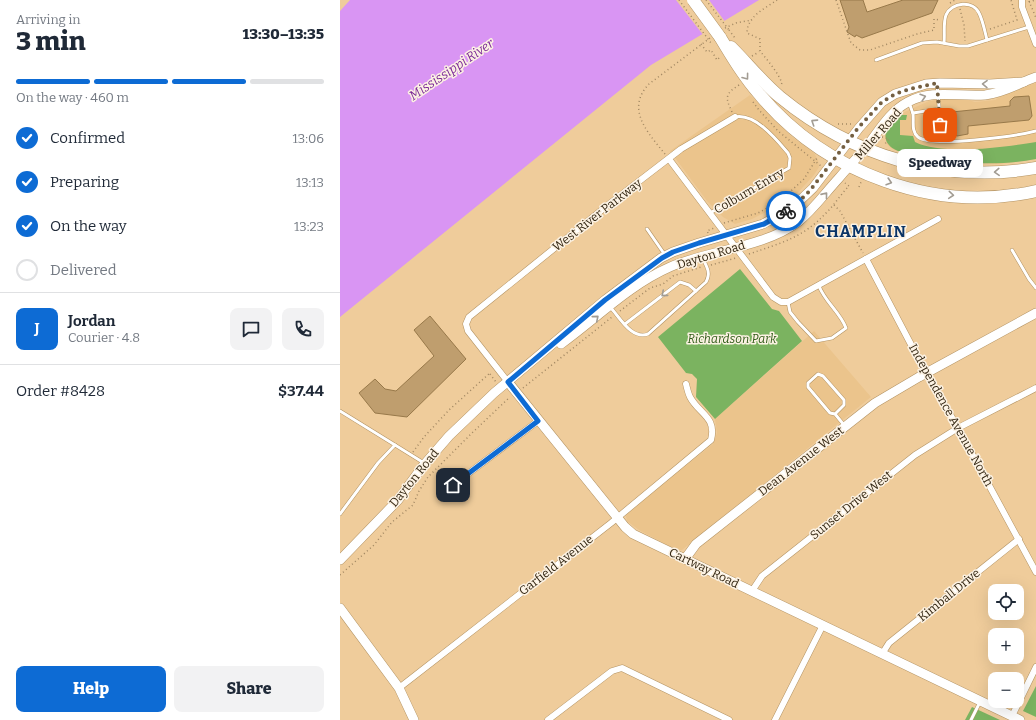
<!DOCTYPE html>
<html lang="en">
<head>
<meta charset="utf-8">
<style>
  body { margin:0; font-family:Bitter,serif; background:#f2f2f3; color:#1f2937; height:100vh; display:flex; flex-direction:column; font-size:15px; white-space:nowrap }
  * { box-sizing:border-box; margin:0 }
  p { font-size:13px; color:#747a83 }
  .icon { flex:none; width:22px; height:22px; fill:none; stroke:currentColor; stroke-width:2; stroke-linecap:round; stroke-linejoin:round }
  .map { position:relative; flex:1; overflow:hidden }
  .drawer { display:flex; flex-direction:column; background:#fff; width:340px }
  .drawer>* { flex:none }
  .tools { position:absolute; left:648px; top:584px; display:grid; gap:8px }
  .tools a { display:grid; place-items:center; width:36px; height:36px; border-radius:8px; background:#fff; box-shadow:0 4px 16px #0002; font-size:20px }
  .pin { position:absolute; display:grid; place-items:center; width:34px; height:34px; color:#fff; margin:-17px; border-radius:8px; box-shadow:0 2px 6px #0006 }
  .courier { position:absolute; display:grid; place-items:center; width:40px; height:40px; margin:-20px; border:3px solid #0d6bd4; border-radius:50%; background:#fff; color:#222; box-shadow:0 1px 5px #0007 }
  .bubble { position:absolute; height:28px; border-radius:8px; background:#fff; box-shadow:0 4px 16px #0002; font-size:13px; font-weight:800; line-height:28px; text-align:center }
  .summary em { font-style:normal; font-weight:800 }
  .summary div { display:flex; flex-direction:column-reverse }
  .summary { display:flex; align-items:center; justify-content:space-between; height:68px; padding:0 16px }
  h1 { font-size:26px; font-weight:800; line-height:30px }
  .bar { display:grid; grid-template-columns:repeat(4,1fr); gap:6px 4px; align-content:center; height:48px; padding:0 16px }
  .bar i { height:5px; border-radius:3px; background:#e0e1e3 }
  .bar .selected { background:#0d6bd4 }
  .bar p { grid-column:span 4 }
  .line { display:flex; align-items:center; gap:10px; padding:0 16px; border-top:1px solid #e0e1e3 }
  .line div { flex:1 }
  .round { display:grid; place-items:center; flex:none; width:42px; height:42px; border-radius:8px; background:#f2f2f3 }
  ol { padding:0 16px; list-style:none }
  li { display:flex; align-items:center; gap:12px; height:44px }
  li p { margin-inline-start:auto }
  li .icon { padding:4px; border-radius:50%; background:#0d6bd4; color:#fff; stroke-width:4 }
  li:last-child { color:#747a83 }
  li i { width:22px; height:22px; border:2px solid #e0e1e3; border-radius:50% }
  .button { display:flex; gap:8px; margin-top:auto; padding:8px 16px }
  .button a { flex:1; height:46px; border-radius:8px; background:#0d6bd4; color:#fff; font-size:16px; font-weight:800; line-height:46px; text-align:center }
  .button a+a { background:#f2f2f3; color:#1f2937 }
  main { display:flex; flex:1; min-height:0 }
  .map>svg:first-child { display:block }
  .built { fill:#ebc48c }
  .green { fill:#7bb360 }
  .water { fill:#d995f3 }
  .pier { fill:#efcc9b }
  .building { fill:#bf9e6e; stroke:#98794a }
  .lines { fill:none; stroke-linecap:round; stroke-linejoin:round }
  .lane-casing { stroke:#b39363; stroke-width:4 }
  .street-casing { stroke:#b39363; stroke-width:7 }
  .secondary-casing { stroke:#b39363; stroke-width:10 }
  .highway-casing { stroke:#b39363; stroke-width:13 }
  .path { stroke:#a18762; stroke-width:1.5; stroke-dasharray:1 3; stroke-linecap:butt }
  .lane { stroke:#fff; stroke-width:3 }
  .street { stroke:#fff; stroke-width:6 }
  .secondary { stroke:#fff; stroke-width:9 }
  .highway { stroke:#fff; stroke-width:12 }
  .highway-bridge-casing { stroke:#b39363; stroke-width:13; stroke-linecap:butt }
  .path-bridge { stroke:#a18762; stroke-width:1.5; stroke-dasharray:1 3; stroke-linecap:butt }
  .highway-bridge { stroke:#fff; stroke-width:12 }
  .oneway { stroke:#a29c93 }
  .done { stroke:#745f41; stroke-width:4; stroke-dasharray:0 7.2 }
  .route { stroke:#0d6bd4; stroke-width:5 }
  .labels { text-anchor:middle; stroke-width:3; stroke-linejoin:round; paint-order:stroke }
  .street-label { font-size:12px; fill:#312410; stroke:#fcf2e3 }
  .park-label { font-size:12px; font-style:italic; fill:#315c19; stroke:#fcf2e3 }
  .water-label { font-size:13px; font-style:italic; fill:#7b2897; stroke:#fcf2e3 }
  .district-label { font-size:16px; font-weight:bold; letter-spacing:1px; fill:#0a3467; stroke:#fcf2e3 }
</style>
</head>
<body>
<main>
<section class="drawer">
<div class="summary"><div><h1>3 min</h1><p>Arriving in</p></div><em>13:30–13:35</em></div>
<div class="bar"><i class="selected"></i><i class="selected"></i><i class="selected"></i><i></i><p>On the way · 460 m</p></div>
<ol>
<li><svg class="icon" aria-label="check" viewBox="0 0 24 24"><path d="M5 12l5 5 9-10"/></svg>Confirmed<p>13:06</p></li>
<li><svg class="icon" aria-label="check" viewBox="0 0 24 24"><path d="M5 12l5 5 9-10"/></svg>Preparing<p>13:13</p></li>
<li><svg class="icon" aria-label="check" viewBox="0 0 24 24"><path d="M5 12l5 5 9-10"/></svg>On the way<p>13:23</p></li>
<li><i></i>Delivered</li>
</ol>
<div class="line" style="height:72px"><b class="round" style="background:#0d6bd4;color:#fff">J</b><div><b>Jordan</b><p>Courier · 4.8</p></div><a class="round"><svg class="icon" aria-label="chat" viewBox="0 0 24 24"><path d="M4 5h16v11H9l-5 4z"/></svg></a><a class="round"><svg class="icon" aria-label="phone" viewBox="0 0 24 24"><path d="M5 4h4l2 5-3 2q2 4 5 5l2-3 5 2v4C11 20 4 13 5 4z"/></svg></a></div>
<div class="line" style="height:52px"><div>Order #8428</div><b>$37.44</b></div>
<div class="button"><a>Help</a><a>Share</a></div>
</section>
<div class="map">
<svg width="696" height="720" viewBox="0 0 696 720">
  <rect width="100%" height="100%" fill="#efcc9b"/>
  <g class="built">
    <polygon points="696,83 696,159 660,164 610,162 558,151 551,148 547,144 545,136 546,130 552,121 558,115 589,101 620,97 635,102 655,100 665,94"/>
    <polygon points="410,95 452,137 474,153 478,160 479,167 474,175 452,199 412,219 395,224 383,217 367,201 330,151"/>
    <polygon points="474,331 531,397 342,550 337,550 299,530 287,521 286,516 288,512 373,444 377,433 375,419"/>
  </g>
  <g class="green">
    <path d="M558,115H567L566,120H560V135L573,136L575,142C603,156 665,147 696,142V159C650,168 604,162 558,151C538,142 545,128 558,115Z"/>
    <polygon points="400,269 432,309 439,311 462,341 375,419 356,397 357,379 352,374 346,373 318,337"/>
    <polygon points="696,686 696,717 683,711"/>
    <polygon points="632,707 660,720 625,720"/>
  </g>
  <polygon class="water" points="10,0 419,0 311,65 0,317 0,11"/>
  <polygon class="pier" points="336,0 369,0 386,23 364,36"/>
  <g class="building">
    <polygon points="500,0 523,0 527,12 563,0 598,0 592,13 522,38 516,35 515,37 507,32 509,27"/>
    <polygon points="689,96 692,116 689,120 628,126 628,134 617,136 613,133 612,112 670,106 670,101 674,97"/>
    <polygon points="90,316 126,359 67,417 35,413 19,393 35,379 45,389 56,391 94,356 74,330"/>
  </g>
  <g class="lines">
    <g class="lane-casing">
      <g id="lane">
        <path d="M604,43C605,34 603,23 606,15C612,2 633,0 639,13C643,21 645,32 647,40L689,27"/>
        <polyline points="536,60 582,43 597,42 619,46 628,46 647,40"/>
        <polyline points="597,84 602,140"/>
        <path d="M569,102C570,106 572,110 573,114C574,122 571,131 578,137C592,148 677,136 696,131"/>
        <polyline points="573,113 599,109"/>
        <path d="M370,213L449,168L450,158L448,153C436,139 415,113 395,117"/>
        <polyline points="307,229 325,255"/>
        <polyline points="672,250 689,279 696,288"/>
        <path d="M448,302L450,312L458,322L476,341L492,338L506,328C500,312 485,302 479,286"/>
        <path d="M271,308C280,318 292,340 308,334L366,282C371,273 367,267 363,259"/>
        <polyline points="285,324 340,282 349,285 356,291"/>
        <polyline points="0,411 55,445"/>
        <polyline points="495,414 504,405 504,400 483,376 478,374 468,383 468,387 490,413 495,414 504,425"/>
        <polyline points="0,514 38,463 55,445 84,463"/>
        <polyline points="631,720 640,702"/>
      </g>
    </g>
    <g class="street-casing">
      <g id="street">
        <polyline points="682,0 682,7 696,44"/>
        <polyline points="329,159 433,297 441,302 448,302 598,219"/>
        <polyline points="526,259 586,373 618,428 696,572"/>
        <polyline points="168,382 128,331 126,324 129,317 268,205 341,149 395,117"/>
        <polyline points="100,491 113,485 198,421"/>
        <polyline points="412,591 422,576 575,455 618,428 696,388"/>
        <polyline points="542,654 549,643 679,539"/>
        <path d="M59,688L271,523L371,440C377,417 359,414 350,397C348,393 347,388 346,384"/>
        <polyline points="672,716 696,667"/>
        <polyline points="208,720 272,671 282,668 389,720"/>
        <polyline points="435,720 483,625"/>
      </g>
    </g>
    <g class="secondary-casing">
      <g id="secondary">
        <path d="M221,344C257,318 289,285 330,267C369,250 423,248 458,222C474,209 485,193 499,178C508,167 518,157 527,146C539,131 549,112 568,102C592,89 618,97 645,95C664,93 679,83 696,77"/>
        <polyline points="168,382 285,527 293,534 680,720"/>
        <polyline points="345,559 356,544 535,403 579,377 696,313"/>
        <polyline points="0,560 58,500 83,466 109,436 154,393 265,300 321,258 333,252 359,243 423,224 453,207 473,188 519,128 542,102 555,94 586,84 600,83 650,84 684,82"/>
        <polyline points="0,608 59,688 74,720"/>
      </g>
    </g>
    <g class="highway-casing">
      <g id="highway">
        <path d="M380,37C392,57 404,77 420,95C486,173 594,214 696,191"/>
        <path d="M391,47C408,64 422,82 440,97C512,156 604,184 696,168"/>
      </g>
    </g>
    <g class="path">
      <path d="M437,0C426,8 407,16 407,33L420,39V51C428,61 437,71 442,83L441,85"/>
      <polyline points="496,0 511,43 520,50 530,50 577,34 594,30 594,19 600,20"/>
      <polyline points="689,1 696,18"/>
      <polyline points="689,2 695,0"/>
      <polyline points="610,3 615,0"/>
      <polyline points="620,9 624,25 625,41"/>
      <polyline points="385,28 396,23 412,20"/>
      <polyline points="650,29 677,20 671,0"/>
      <polyline points="389,30 395,38"/>
      <polyline points="361,44 367,52 371,50 377,60 381,56"/>
      <polyline points="412,56 419,52"/>
      <polyline points="413,102 419,110 438,131 481,166"/>
      <path d="M392,112C385,97 385,94 399,85"/>
      <polyline points="498,124 511,124"/>
      <polyline points="542,137 549,139 544,145"/>
      <path d="M325,154C308,133 285,109 309,84L370,38"/>
      <polyline points="519,187 522,180"/>
      <polyline points="494,205 500,211 523,253"/>
      <polyline points="384,223 418,213 440,201 464,179 477,158"/>
      <polyline points="368,233 367,231 374,228"/>
      <path d="M409,254C441,243 463,238 487,212C495,204 501,194 509,186L505,183"/>
      <polyline points="371,265 396,258"/>
      <polyline points="280,311 310,288 323,284 333,276 361,267"/>
      <polyline points="150,374 156,382"/>
      <polyline points="183,388 272,317"/>
      <polyline points="73,452 84,437 109,410 151,372"/>
      <polyline points="0,575 34,545 52,522 73,505 79,491 88,477 132,433 170,397"/>
    </g>
    <use href="#lane" class="lane"/>
    <use href="#street" class="street"/>
    <use href="#secondary" class="secondary"/>
    <use href="#highway" class="highway"/>
    <g class="highway-bridge-casing">
      <polyline id="highway-bridge" points="353,0 380,37"/>
    </g>
    <g class="path-bridge">
      <polyline points="339,0 371,43"/>
      <polyline points="366,0 389,30"/>
    </g>
    <use href="#highway-bridge" class="highway-bridge"/>
  </g>
  <defs><path id="oneway-chevron" d="M-2-3.5L2.5 0L-2 3.5" fill="none" stroke-width="1.6" stroke-linecap="round" stroke-linejoin="round"/></defs>
  <g class="oneway">
    <use href="#oneway-chevron" transform="translate(406 77) rotate(53)"/>
    <use href="#oneway-chevron" transform="translate(645 84) rotate(-179)"/>
    <use href="#oneway-chevron" transform="translate(583 97) rotate(-17)"/>
    <use href="#oneway-chevron" transform="translate(474 122) rotate(-147)"/>
    <use href="#oneway-chevron" transform="translate(657 172) rotate(177)"/>
    <use href="#oneway-chevron" transform="translate(549 182) rotate(17)"/>
    <use href="#oneway-chevron" transform="translate(485 195) rotate(-51)"/>
    <use href="#oneway-chevron" transform="translate(611 195) rotate(5)"/>
    <use href="#oneway-chevron" transform="translate(324 294) rotate(140)"/>
    <use href="#oneway-chevron" transform="translate(256 318) rotate(-40)"/>
  </g>
  <g class="lines">
    <polyline class="done" points="446,211 465,196 472,188 518,128 542,102 555,94 570,89 597,83 600,125"/>
    <polyline class="route" points="113,485 198,421 168,382 265,300 322,258 333,252 359,243 424,224 446,211"/>
  </g>
  <g class="labels">
    <g class="street-label">
      <text transform="translate(538 134) rotate(-49)" y="4">Miller Road</text>
      <text transform="translate(409 191) rotate(-30)" y="4">Colburn Entry</text>
      <text transform="translate(257 215) rotate(-38)" y="4">West River Parkway</text>
      <text transform="translate(371 255) rotate(-17)" y="4">Dayton Road</text>
      <text transform="translate(611 415) rotate(61)" y="4">Independence Avenue North</text>
      <text transform="translate(461 461) rotate(-38)" y="4">Dean Avenue West</text>
      <text transform="translate(74 478) rotate(-51)" y="4">Dayton Road</text>
      <text transform="translate(511 505) rotate(-39)" y="4">Sunset Drive West</text>
      <text transform="translate(216 565) rotate(-38)" y="4">Garfield Avenue</text>
      <text transform="translate(364 568) rotate(26)" y="4">Cartway Road</text>
      <text transform="translate(609 595) rotate(-39)" y="4">Kimball Drive</text>
    </g>
    <g class="park-label">
      <text x="392" y="343">Richardson Park</text>
    </g>
    <g class="water-label">
      <text transform="translate(111 69) rotate(-34)" y="5">Mississippi River</text>
    </g>
    <g class="district-label">
      <text x="521" y="237">CHAMPLIN</text>
    </g>
  </g>
</svg>
<div class="tools">
<a><svg class="icon" aria-label="locate" viewBox="0 0 24 24"><circle cx="12" cy="12" r="6"/><path d="M12 2v4M12 18v4M2 12h4M18 12h4"/></svg></a>
<a>+</a>
<a>−</a>
</div>
<div class="pin" style="left:600px;top:125px;background:#ea580c"><svg class="icon" aria-label="bag" viewBox="0 0 24 24"><path d="M5 8h14l-1 12H6zM9 8a3 3 0 0 1 6 0"/></svg></div>
<div class="pin" style="left:113px;top:485px;background:#1f2937"><svg class="icon" aria-label="home" viewBox="0 0 24 24"><path d="M3 11l9-7 9 7M6 9v11h12V9"/></svg></div>
<div class="courier" style="left:446px;top:211px"><svg class="icon" aria-label="bike" viewBox="0 0 24 24"><circle cx="6" cy="16" r="4"/><circle cx="18" cy="16" r="4"/><path d="M6 16l4-8h5l3 8M10 8l3 8H6M13 5h3"/></svg></div>
<div class="bubble" style="left:557px;top:149px;width:86px">Speedway</div>
</div>
</main>
</body>
</html>
